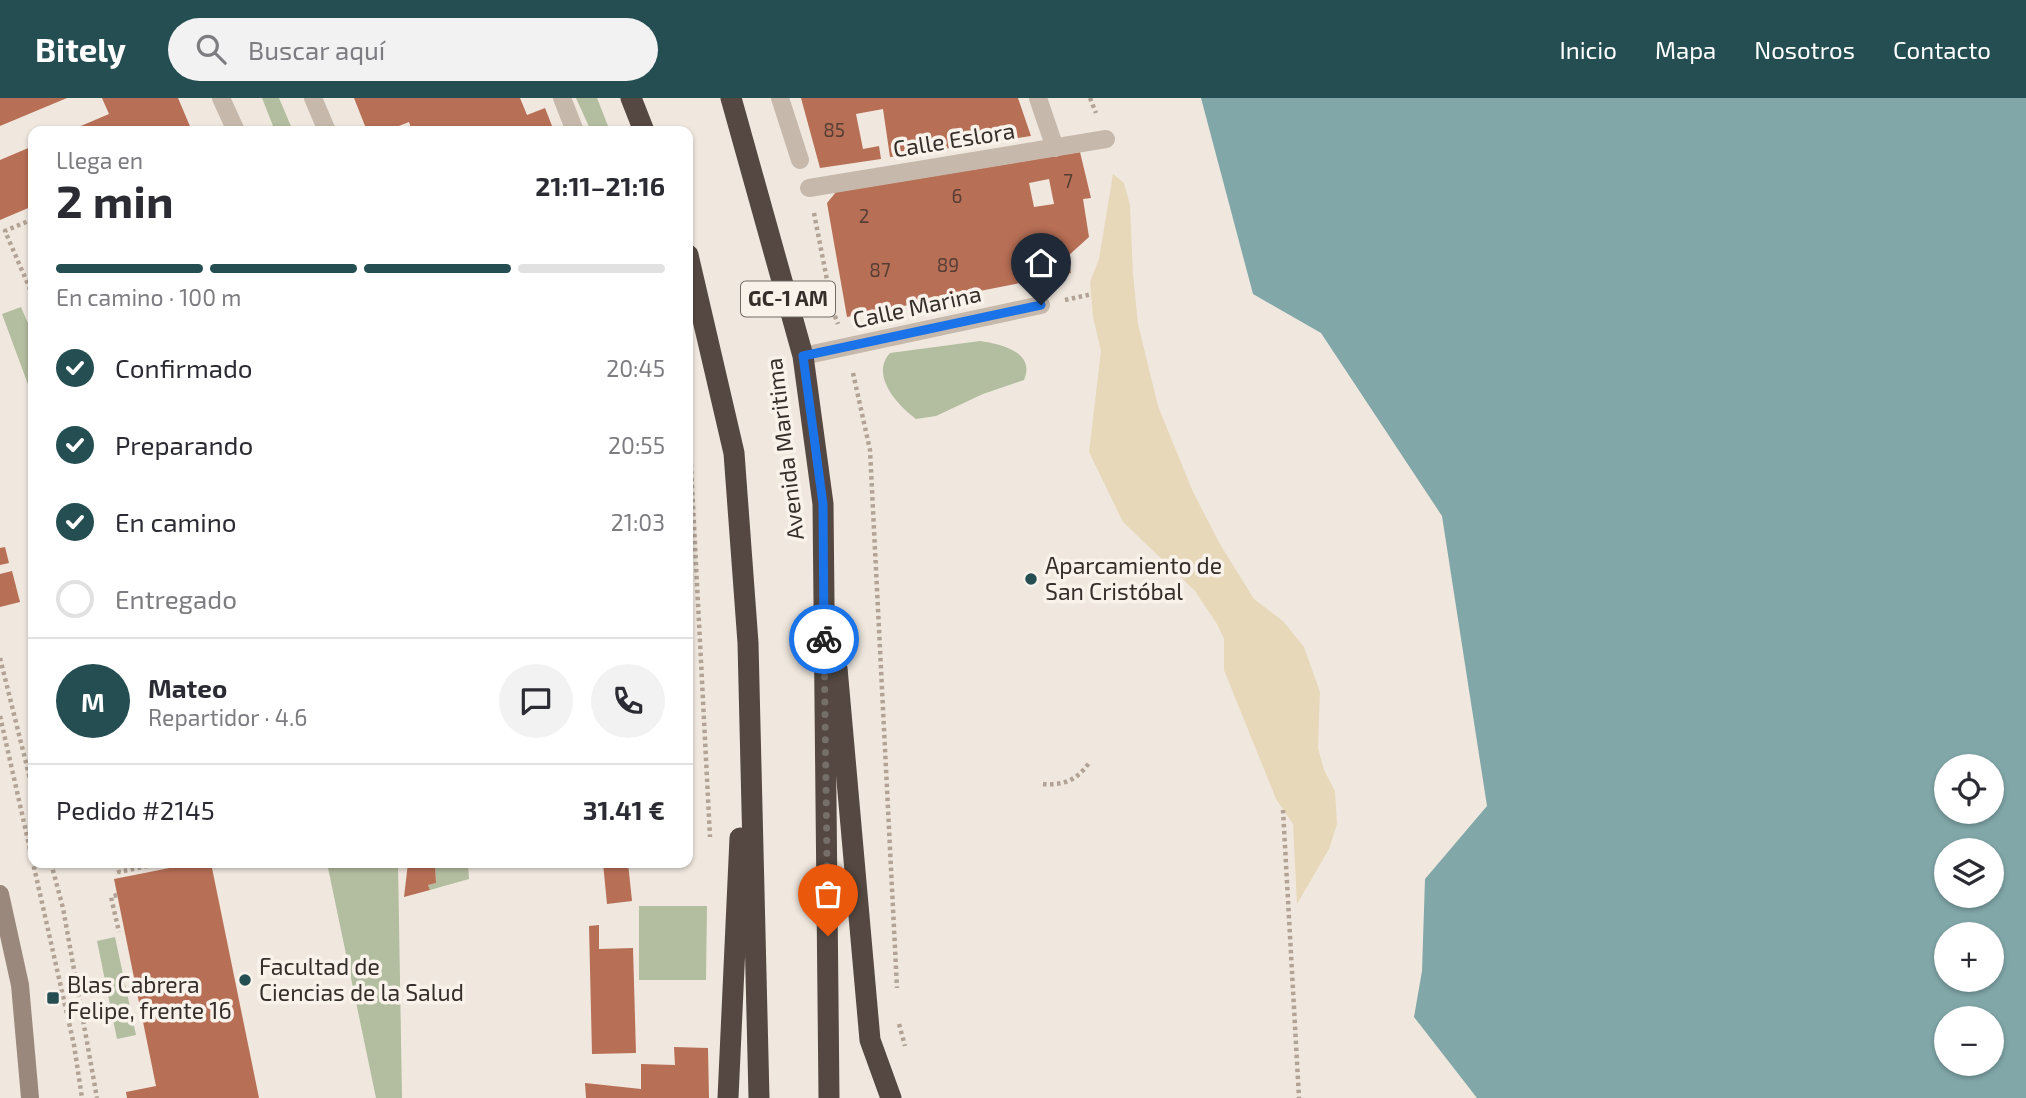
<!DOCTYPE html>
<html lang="es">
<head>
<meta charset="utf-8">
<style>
  body { margin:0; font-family:"Exo 2",sans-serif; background:#f2f2f3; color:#2b2b33; height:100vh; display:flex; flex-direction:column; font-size:26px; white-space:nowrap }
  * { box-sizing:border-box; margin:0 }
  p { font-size:23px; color:#7c7c81 }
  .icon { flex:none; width:38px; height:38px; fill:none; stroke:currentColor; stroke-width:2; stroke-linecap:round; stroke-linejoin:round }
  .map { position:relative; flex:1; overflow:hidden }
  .side { position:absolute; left:28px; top:28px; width:665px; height:742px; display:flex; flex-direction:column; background:#fff; border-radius:14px; box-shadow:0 2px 5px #0004 }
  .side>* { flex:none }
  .buttons { position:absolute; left:1934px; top:656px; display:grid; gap:14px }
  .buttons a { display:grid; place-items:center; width:70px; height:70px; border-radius:50%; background:#fff; box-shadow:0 2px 5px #0004; font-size:35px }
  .pin { position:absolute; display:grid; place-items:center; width:60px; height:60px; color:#fff; margin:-72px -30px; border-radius:50% 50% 50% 0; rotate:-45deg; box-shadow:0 0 7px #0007 }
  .pin .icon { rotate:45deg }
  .courier { position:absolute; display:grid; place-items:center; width:70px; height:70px; margin:-35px; border:5px solid #1a73e8; border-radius:50%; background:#fff; color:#222; box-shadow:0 2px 9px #0007 }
  .head em { font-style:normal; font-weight:700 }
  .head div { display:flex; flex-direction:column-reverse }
  .head { display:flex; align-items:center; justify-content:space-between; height:119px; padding:0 28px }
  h1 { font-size:46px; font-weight:700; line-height:52px }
  .bar { display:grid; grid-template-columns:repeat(4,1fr); gap:10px 7px; align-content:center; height:84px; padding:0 28px }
  .bar i { height:9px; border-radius:5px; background:#e1e1e2 }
  .bar .active { background:#244e52 }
  .bar p { grid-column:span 4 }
  .line { display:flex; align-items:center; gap:18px; padding:0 28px; border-top:2px solid #e1e1e2 }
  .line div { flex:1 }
  .round { display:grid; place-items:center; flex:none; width:74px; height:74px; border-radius:37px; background:#f2f2f3 }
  ol { padding:0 28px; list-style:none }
  li { display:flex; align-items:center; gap:21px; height:77px }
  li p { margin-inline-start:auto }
  li .icon { padding:7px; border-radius:50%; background:#244e52; color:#fff; stroke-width:4 }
  li:last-child { color:#7c7c81 }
  li i { width:38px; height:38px; border:4px solid #e1e1e2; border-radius:50% }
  header { display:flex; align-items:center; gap:42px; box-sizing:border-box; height:98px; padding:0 35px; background:#244e52; color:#fff }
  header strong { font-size:33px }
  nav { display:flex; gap:38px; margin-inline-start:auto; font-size:24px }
  .search { width:490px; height:63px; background:#f2f2f3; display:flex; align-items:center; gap:18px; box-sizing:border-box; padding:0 24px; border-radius:38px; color:#7c7c81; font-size:26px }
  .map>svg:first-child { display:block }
  .green { fill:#b3bda0 }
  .sand { fill:#e7d8b9 }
  .water { fill:#81a7a9; fill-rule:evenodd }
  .building { fill:#b76f55; fill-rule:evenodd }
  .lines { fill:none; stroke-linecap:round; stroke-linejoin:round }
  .path { stroke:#b2a396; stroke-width:4.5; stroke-dasharray:3.5 3.5; stroke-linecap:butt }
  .lane { stroke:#c6b9ac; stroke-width:18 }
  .street { stroke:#c6b9ac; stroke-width:18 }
  .secondary { stroke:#9a887d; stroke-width:18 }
  .highway { stroke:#554842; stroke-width:21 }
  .done { stroke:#766f69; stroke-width:7; stroke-dasharray:0 12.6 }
  .route { stroke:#1a73e8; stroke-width:9 }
  .poi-dot { fill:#244e52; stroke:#f8f2eb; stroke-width:2.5 }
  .labels { text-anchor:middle; stroke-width:7; stroke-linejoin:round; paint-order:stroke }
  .number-label { font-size:19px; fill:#563e35 }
  .shield { fill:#f8f2eb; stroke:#706964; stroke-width:2 }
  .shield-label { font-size:21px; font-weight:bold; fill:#352e2a }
  .street-label { font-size:23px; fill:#352e2a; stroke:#f8f2eb }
  .poi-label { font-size:23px; fill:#352e2a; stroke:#f8f2eb; text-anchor:start }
</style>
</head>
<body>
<header>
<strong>Bitely</strong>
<div class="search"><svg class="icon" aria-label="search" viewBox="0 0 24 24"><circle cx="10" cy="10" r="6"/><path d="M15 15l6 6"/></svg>Buscar aquí</div>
<nav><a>Inicio</a><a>Mapa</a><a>Nosotros</a><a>Contacto</a></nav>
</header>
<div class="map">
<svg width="2026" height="1000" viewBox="0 0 2026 1000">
  <rect width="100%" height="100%" fill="#f0e8df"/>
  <g class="green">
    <polygon points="262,0 279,0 293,33 275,33"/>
    <polygon points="576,0 597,0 610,33 591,33"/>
    <polygon points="21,209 33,237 33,300 2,216"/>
    <path d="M980,243C1001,246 1036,254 1024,282L983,296L936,318L916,321C897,307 870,277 890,255Z"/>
    <polygon points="327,765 398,765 402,1000 376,1000"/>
    <polygon points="435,765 468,765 469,781 430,792 428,787 436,785"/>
    <polygon points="639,808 707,808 706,882 639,882"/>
    <polygon points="115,839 136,937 117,941 97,843"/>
  </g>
  <polygon class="sand" points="1113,76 1124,85 1130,107 1133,176 1138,226 1158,308 1193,394 1220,446 1254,501 1283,523 1304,549 1320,594 1318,650 1324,672 1335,693 1337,726 1329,751 1297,806 1293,726 1276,701 1224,572 1224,541 1217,526 1195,493 1123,424 1089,354 1101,253 1093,219 1090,184 1099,161"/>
  <path class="water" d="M1201,0H2026V1000H1477L1414,919L1422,873L1425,781L1487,708L1442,418L1321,235L1253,196ZM1946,668H1992V714H1946ZM1946,752H1992V798H1946ZM1946,836H1992V882H1946ZM1946,920H1992V966H1946Z"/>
  <g class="building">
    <polygon points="0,0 67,0 0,28"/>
    <polygon points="102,0 178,0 192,33 69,33 109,16"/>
    <polygon points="354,0 520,0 527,17 545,10 554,33 412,33 409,24 386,33 367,33"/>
    <polygon points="801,0 1018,0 1031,38 890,59 883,11 856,16 863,51 879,48 881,61 820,70"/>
    <polygon points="33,48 33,108 0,122 0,62"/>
    <path d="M1080,54L1091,100L1083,101L1089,139L1068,158L1071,175L847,219L827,105L836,94ZM1049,81L1054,106L1034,109L1029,85Z"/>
    <polygon points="5,449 9,465 0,467 0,450"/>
    <polygon points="12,473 20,504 0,509 0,476"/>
    <polygon points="195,765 211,765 259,1000 127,1000 126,994 156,988 114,781"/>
    <polygon points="408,765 435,765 436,785 428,787 430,792 404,799"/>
    <polygon points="603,765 628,765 632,803 607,806"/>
    <polygon points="599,827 599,851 633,850 636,955 592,956 589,828"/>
    <polygon points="674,949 708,950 709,1000 586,1000 585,985 641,991 641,966 675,967"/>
  </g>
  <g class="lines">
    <g class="path">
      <polyline points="1090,0 1096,15"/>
      <polyline points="814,115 833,213 838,226"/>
      <polyline points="33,121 5,133 33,198"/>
      <polyline points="1065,202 1092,196"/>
      <polyline points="853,275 870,352 897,890"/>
      <polyline points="688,310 710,739"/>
      <polyline points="0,560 33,693"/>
      <polyline points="0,618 74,947 82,1000"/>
      <path d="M1043,686C1064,688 1079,681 1090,663"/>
      <polyline points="1283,712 1299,1000"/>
      <polyline points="51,765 63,810 97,1000"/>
      <polyline points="118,765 119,774 152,767 151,765"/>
      <polyline points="117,797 111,799 119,834"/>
      <polyline points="899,926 905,948"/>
    </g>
    <g class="lane">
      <polyline points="221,0 236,33"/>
      <polyline points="313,0 327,33"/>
      <polyline points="562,0 575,33"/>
    </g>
    <g class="street">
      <polyline points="780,0 800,62"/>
      <polyline points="1038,0 1055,50"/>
      <polyline points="809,90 1106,41"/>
      <polyline points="803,258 1041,207"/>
    </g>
    <polyline class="secondary" points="0,796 20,887 30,1000"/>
    <g class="highway">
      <polyline points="631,0 644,33"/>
      <polyline points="731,0 803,258 823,406 829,1000"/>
      <polyline points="688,157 734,355 748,545 759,1000"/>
      <polyline points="837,570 870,942 891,1000"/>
      <polyline points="728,1000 740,740"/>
    </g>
  </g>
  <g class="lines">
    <polyline class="done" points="824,541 828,838"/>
    <polyline class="route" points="824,541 823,406 803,258 1041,207"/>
  </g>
  <g class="poi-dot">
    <circle cx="1031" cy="481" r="7"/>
    <circle cx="245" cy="882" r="7"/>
    <rect x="46" y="893" width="14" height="14" rx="3.5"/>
  </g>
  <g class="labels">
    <g class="number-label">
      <text x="834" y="39">85</text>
      <text x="1068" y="90">7</text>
      <text x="957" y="105">6</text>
      <text x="864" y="125">2</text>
      <text x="948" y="174">89</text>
      <text x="880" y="179">87</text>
    </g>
    <rect class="shield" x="741" y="183.5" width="94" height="35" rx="5"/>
    <g class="shield-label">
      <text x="788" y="208">GC-1 AM</text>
    </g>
    <g class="street-label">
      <text transform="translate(954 42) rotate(-9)" y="8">Calle Eslora</text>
      <text transform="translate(917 209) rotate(-12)" y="8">Calle Marina</text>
      <text transform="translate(785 351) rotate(-97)" y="8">Avenida Maritima</text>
    </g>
    <g class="poi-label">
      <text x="1045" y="476">Aparcamiento de<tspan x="1045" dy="26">San Cristóbal</tspan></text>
      <text x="259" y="877">Facultad de<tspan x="259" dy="26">Ciencias de la Salud</tspan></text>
      <text x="67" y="895">Blas Cabrera<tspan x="67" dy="26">Felipe, frente 16</tspan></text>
    </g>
  </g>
</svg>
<div class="buttons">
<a><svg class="icon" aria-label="locate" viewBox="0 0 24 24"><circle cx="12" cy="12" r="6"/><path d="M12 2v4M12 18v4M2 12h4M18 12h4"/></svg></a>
<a><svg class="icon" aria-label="layers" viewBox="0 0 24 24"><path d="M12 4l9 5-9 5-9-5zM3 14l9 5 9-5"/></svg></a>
<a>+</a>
<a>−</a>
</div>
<div class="pin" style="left:828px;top:838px;background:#ea580c"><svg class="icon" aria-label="bag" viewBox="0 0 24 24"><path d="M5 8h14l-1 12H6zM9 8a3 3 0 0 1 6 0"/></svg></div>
<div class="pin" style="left:1041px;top:207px;background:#1f2937"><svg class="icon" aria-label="home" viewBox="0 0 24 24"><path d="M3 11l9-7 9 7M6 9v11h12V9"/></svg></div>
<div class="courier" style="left:824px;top:541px"><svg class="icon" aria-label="bike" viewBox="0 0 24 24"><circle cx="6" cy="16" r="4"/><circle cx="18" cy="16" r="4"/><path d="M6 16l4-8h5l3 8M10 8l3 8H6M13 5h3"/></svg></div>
<section class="side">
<div class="head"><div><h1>2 min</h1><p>Llega en</p></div><em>21:11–21:16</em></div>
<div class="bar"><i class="active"></i><i class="active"></i><i class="active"></i><i></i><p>En camino · 100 m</p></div>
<ol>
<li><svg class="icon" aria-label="check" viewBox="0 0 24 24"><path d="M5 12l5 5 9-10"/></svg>Confirmado<p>20:45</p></li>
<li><svg class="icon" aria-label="check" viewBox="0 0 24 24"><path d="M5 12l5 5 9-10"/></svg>Preparando<p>20:55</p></li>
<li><svg class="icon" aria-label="check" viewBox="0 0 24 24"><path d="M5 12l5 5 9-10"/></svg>En camino<p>21:03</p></li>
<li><i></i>Entregado</li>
</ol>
<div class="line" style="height:126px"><b class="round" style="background:#244e52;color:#fff">M</b><div><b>Mateo</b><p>Repartidor · 4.6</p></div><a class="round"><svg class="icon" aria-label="chat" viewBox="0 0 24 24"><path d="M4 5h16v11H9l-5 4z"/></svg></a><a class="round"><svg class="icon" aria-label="phone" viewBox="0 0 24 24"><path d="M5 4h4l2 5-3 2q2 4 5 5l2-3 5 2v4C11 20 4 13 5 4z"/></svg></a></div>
<div class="line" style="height:91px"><div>Pedido #2145</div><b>31.41 €</b></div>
</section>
</div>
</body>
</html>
